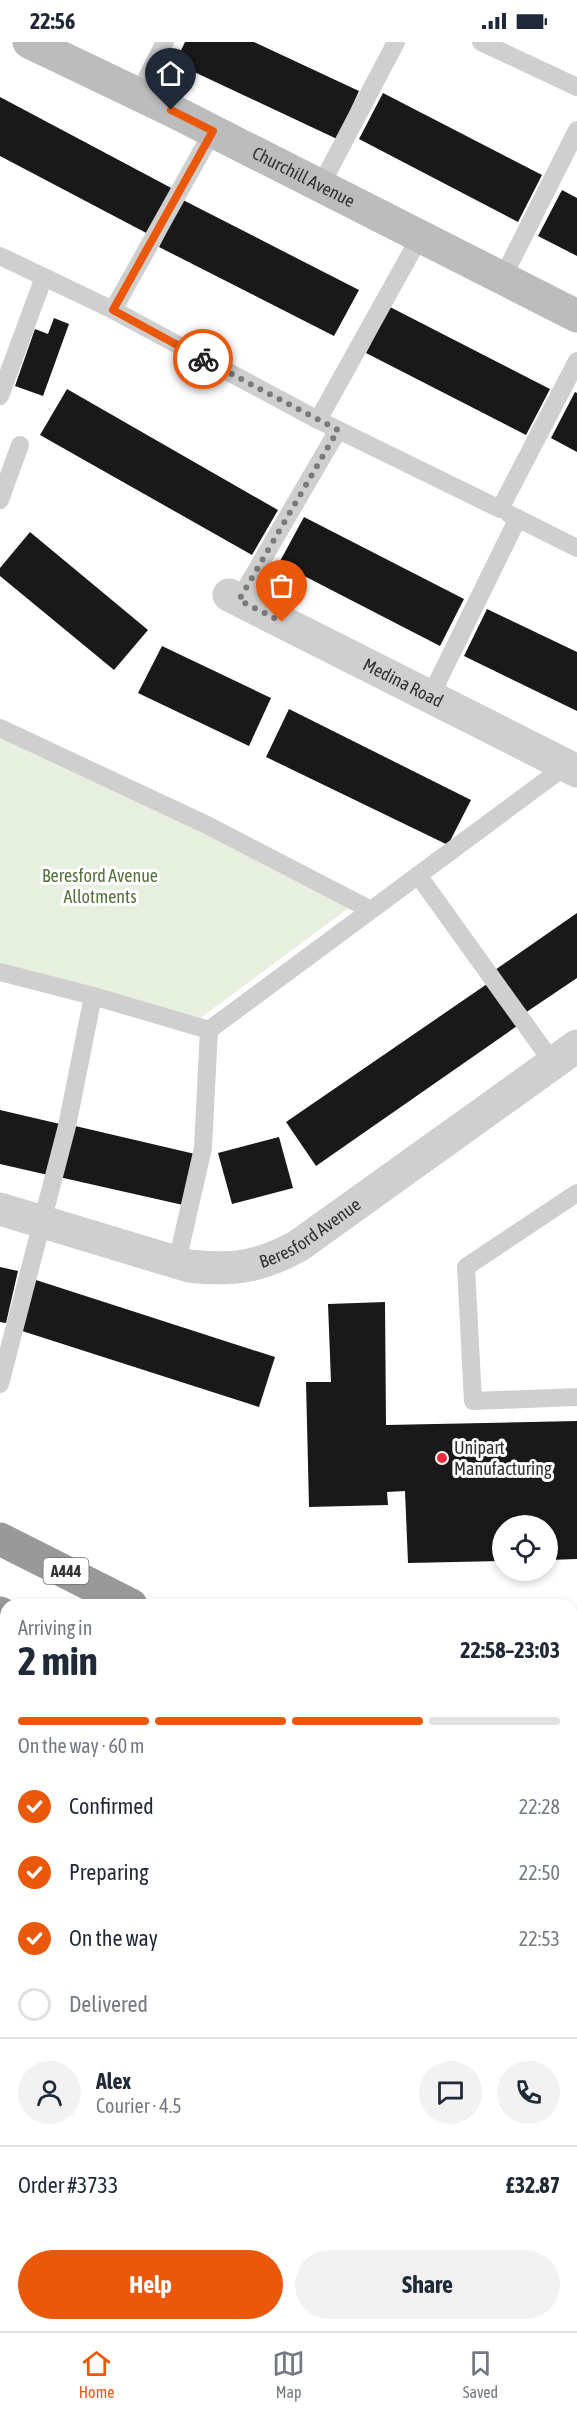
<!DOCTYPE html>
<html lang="en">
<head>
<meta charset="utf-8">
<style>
  body { margin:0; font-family:"Asap Condensed",sans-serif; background:#f2f2f3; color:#1f2937; height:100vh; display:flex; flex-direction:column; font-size:22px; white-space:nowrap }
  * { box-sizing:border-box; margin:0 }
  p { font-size:20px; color:#747a83 }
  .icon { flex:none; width:33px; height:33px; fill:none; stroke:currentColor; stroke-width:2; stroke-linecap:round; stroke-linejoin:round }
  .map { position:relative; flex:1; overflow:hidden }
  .drawer { position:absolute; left:0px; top:1557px; width:578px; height:732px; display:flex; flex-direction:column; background:#fff; border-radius:18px 18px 0 0; box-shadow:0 3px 9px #0003 }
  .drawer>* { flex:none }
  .fabs { position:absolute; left:492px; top:1473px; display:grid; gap:12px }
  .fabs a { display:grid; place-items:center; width:66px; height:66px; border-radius:50%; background:#fff; box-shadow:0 3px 9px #0003; font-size:30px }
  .pin { position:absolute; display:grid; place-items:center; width:51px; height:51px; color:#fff; margin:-62px -26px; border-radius:50% 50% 50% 0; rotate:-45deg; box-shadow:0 0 6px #0007 }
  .pin .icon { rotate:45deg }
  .courier { position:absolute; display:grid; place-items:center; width:60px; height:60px; margin:-30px; border:4px solid #ea580c; border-radius:50%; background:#fff; color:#222; box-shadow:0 2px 8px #0007 }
  .summary em { font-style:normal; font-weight:700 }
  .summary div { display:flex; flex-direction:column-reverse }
  .summary { display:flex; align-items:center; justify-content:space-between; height:102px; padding:0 18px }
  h1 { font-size:39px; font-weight:700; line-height:45px }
  .bar { display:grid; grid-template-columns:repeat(4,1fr); gap:9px 6px; align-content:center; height:72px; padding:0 18px }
  .bar i { height:8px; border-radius:4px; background:#e0e1e3 }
  .bar .active { background:#ea580c }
  .bar p { grid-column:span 4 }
  .line { display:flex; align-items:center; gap:15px; padding:0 18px; border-top:2px solid #e0e1e3 }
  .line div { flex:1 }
  .round { display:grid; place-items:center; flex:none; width:63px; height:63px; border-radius:32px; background:#f2f2f3 }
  ol { padding:0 18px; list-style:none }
  li { display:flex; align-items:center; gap:18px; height:66px }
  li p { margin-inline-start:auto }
  li .icon { padding:6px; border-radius:50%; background:#ea580c; color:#fff; stroke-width:4 }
  li:last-child { color:#747a83 }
  li i { width:33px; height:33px; border:3px solid #e0e1e3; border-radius:50% }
  .button { display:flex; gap:12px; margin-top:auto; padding:12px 18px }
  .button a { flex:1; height:69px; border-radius:36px; background:#ea580c; color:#fff; font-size:24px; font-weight:700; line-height:69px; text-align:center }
  .button a+a { background:#f2f2f3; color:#1f2937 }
  .status { display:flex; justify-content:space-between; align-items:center; height:42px; padding:0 30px; background:#fff; direction:ltr }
  .status svg { height:16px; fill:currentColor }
  .tabs { display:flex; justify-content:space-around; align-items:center; height:84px; border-top:2px solid #e0e1e3; background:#fff; font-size:16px; color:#747a83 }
  .tabs a { display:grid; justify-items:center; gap:3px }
  .tabs .active { color:#ea580c }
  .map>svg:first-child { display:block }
  .green { fill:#e7efdf }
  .building { fill:#191919 }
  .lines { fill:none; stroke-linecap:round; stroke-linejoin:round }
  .lane { stroke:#cfcfcf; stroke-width:18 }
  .street { stroke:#cfcfcf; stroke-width:33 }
  .secondary { stroke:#bcbcbc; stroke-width:33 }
  .highway { stroke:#999; stroke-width:33 }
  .done { stroke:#7a7a7a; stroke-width:6; stroke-dasharray:0 10.8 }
  .route { stroke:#ea580c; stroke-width:8 }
  .poi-dot { fill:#f32935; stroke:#fff; stroke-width:2 }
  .labels { text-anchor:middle; stroke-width:6; stroke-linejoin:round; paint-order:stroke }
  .shield { fill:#fff; stroke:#707070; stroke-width:1.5 }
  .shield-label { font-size:16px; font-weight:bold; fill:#323232 }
  .street-label { font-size:18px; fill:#323232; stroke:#fff }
  .park-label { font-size:18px; fill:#54723a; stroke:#fff }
  .poi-label { font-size:18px; fill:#323232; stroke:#fff; text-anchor:start }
</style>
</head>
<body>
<div class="status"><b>22:56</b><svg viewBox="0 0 49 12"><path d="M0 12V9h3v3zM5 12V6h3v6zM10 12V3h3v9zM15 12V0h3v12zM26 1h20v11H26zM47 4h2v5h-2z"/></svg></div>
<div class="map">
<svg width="577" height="2289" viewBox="0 0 577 2289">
  <rect width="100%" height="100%" fill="#fff"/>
  <polygon class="green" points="0,677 350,865 199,977 0,921"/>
  <g class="building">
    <polygon points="185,0 254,0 359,49 337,97 175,21"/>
    <polygon points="383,51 542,133 518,180 359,97"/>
    <polygon points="0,55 177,149 152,194 0,114"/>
    <polygon points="562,148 577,156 577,214 538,194"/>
    <polygon points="183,158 359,248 334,294 159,205"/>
    <polygon points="390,265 550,347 526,393 366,311"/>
    <polygon points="54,276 69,282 43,354 15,344 35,287 48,292"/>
    <polygon points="67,347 278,468 252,513 40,393"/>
    <polygon points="575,350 577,351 577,410 551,396"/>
    <polygon points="304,475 464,557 440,604 279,521"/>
    <polygon points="30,490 148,588 114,628 0,534 0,526"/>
    <polygon points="487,567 577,610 577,669 464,614"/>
    <polygon points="162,604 271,656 249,704 138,651"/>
    <polygon points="289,667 471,758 448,803 266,715"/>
    <polygon points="577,871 577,936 525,971 495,928"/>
    <polygon points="487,942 517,984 316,1124 286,1080"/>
    <polygon points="0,1068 60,1082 48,1133 0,1122"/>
    <polygon points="71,1083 195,1112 183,1163 59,1135"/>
    <polygon points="279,1095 293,1146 232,1162 218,1111"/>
    <polygon points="0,1225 18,1229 6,1281 0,1280"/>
    <polygon points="36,1238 275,1315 259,1365 19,1288"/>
    <polygon points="385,1260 386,1383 577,1379 577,1517 548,1518 548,1484 502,1484 502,1519 408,1521 405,1449 387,1450 388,1463 309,1465 306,1340 331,1340 328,1262"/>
    <polygon points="207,2283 284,2283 287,2289 196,2289"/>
    <polygon points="317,2283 352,2283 355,2289 306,2289"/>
  </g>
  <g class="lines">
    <g class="lane">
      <polyline points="481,0 577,45"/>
      <polyline points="138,53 165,0"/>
      <polyline points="321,143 396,0"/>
      <polyline points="0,214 113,268 213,89"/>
      <polyline points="503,235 577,88"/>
      <polyline points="113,268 318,378 421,193"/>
      <polyline points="0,354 44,235"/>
      <polyline points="318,378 500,467 577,319"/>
      <polyline points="0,458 20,403"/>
      <polyline points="509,472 577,506"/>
      <polyline points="239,558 338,388"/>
      <polyline points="430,655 518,476"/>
      <polyline points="0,686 207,783 371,868"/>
      <polyline points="418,833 553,1021"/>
      <polyline points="0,930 93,954 67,1084 0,1342"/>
      <polyline points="93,954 209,988 203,1106 177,1220"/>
      <polyline points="209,988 567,723"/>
      <polyline points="577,1151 466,1225 473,1359 577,1355"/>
      <polyline points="572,1841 577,1842"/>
    </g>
    <g class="street">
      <path id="s1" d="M229,553L577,729"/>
      <path id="s2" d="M0,1167L189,1224C232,1229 260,1225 298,1204L577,1004"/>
    </g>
    <path class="secondary" id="s3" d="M29,0L171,68L577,274"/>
    <g class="highway">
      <polyline points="0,1497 131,1563"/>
      <polyline points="0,1571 6,1574"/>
      <polyline points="572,1891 577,1896"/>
      <polyline points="572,1980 577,1985"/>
    </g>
  </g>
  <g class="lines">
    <polyline class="done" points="203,317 338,388 239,558 282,580"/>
    <polyline class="route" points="171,68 213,89 113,268 203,317"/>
  </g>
  <circle class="poi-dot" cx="442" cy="1416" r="6"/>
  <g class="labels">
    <rect class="shield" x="43.5" y="1516" width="45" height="26" rx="4.5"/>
    <g class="shield-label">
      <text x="66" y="1535">A444</text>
    </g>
    <g class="street-label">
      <text dy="6" stroke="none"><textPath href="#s3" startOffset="306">Churchill Avenue</textPath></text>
      <text dy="6" stroke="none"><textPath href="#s1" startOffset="195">Medina Road</textPath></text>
      <text dy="6" stroke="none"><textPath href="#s2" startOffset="327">Beresford Avenue</textPath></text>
    </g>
    <g class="park-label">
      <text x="100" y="840">Beresford Avenue<tspan x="100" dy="21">Allotments</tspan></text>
    </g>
    <g class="poi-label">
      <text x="454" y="1412">Unipart<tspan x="454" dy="21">Manufacturing</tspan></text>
    </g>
  </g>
</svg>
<div class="fabs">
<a><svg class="icon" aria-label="locate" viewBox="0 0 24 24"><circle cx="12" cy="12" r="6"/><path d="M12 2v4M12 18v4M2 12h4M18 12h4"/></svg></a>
</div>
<div class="pin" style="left:282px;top:580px;background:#ea580c"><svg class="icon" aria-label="bag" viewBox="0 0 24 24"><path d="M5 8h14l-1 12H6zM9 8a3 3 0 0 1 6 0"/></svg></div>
<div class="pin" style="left:171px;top:68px;background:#1f2937"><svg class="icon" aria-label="home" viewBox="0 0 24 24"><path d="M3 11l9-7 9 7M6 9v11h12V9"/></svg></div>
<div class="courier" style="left:203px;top:317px"><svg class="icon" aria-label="bike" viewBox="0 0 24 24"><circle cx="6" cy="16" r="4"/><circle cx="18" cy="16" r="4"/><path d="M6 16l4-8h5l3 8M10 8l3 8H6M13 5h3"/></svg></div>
<section class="drawer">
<div class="summary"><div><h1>2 min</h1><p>Arriving in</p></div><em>22:58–23:03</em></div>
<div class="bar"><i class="active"></i><i class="active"></i><i class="active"></i><i></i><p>On the way · 60 m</p></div>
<ol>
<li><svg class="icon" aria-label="check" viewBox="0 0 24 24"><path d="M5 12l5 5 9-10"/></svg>Confirmed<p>22:28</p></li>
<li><svg class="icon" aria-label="check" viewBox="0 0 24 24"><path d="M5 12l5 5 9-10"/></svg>Preparing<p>22:50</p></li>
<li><svg class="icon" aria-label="check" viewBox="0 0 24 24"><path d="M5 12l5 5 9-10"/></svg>On the way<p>22:53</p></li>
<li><i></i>Delivered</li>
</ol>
<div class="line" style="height:108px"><a class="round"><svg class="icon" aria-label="person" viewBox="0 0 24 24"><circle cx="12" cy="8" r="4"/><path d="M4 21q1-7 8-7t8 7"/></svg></a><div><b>Alex</b><p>Courier · 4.5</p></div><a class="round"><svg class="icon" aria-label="chat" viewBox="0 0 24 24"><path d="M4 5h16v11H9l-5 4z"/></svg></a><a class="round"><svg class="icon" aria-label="phone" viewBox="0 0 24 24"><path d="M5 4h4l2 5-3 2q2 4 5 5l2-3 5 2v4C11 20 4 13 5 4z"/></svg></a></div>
<div class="line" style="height:78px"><div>Order #3733</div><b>£32.87</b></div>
<div class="button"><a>Help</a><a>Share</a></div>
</section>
</div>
<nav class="tabs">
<a class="active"><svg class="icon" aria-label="home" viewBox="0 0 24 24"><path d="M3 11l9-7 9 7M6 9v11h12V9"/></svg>Home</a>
<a><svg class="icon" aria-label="map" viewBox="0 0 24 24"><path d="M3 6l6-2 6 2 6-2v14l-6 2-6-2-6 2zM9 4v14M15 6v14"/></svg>Map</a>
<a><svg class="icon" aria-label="saved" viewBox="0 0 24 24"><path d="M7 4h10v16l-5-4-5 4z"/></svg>Saved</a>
</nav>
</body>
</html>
